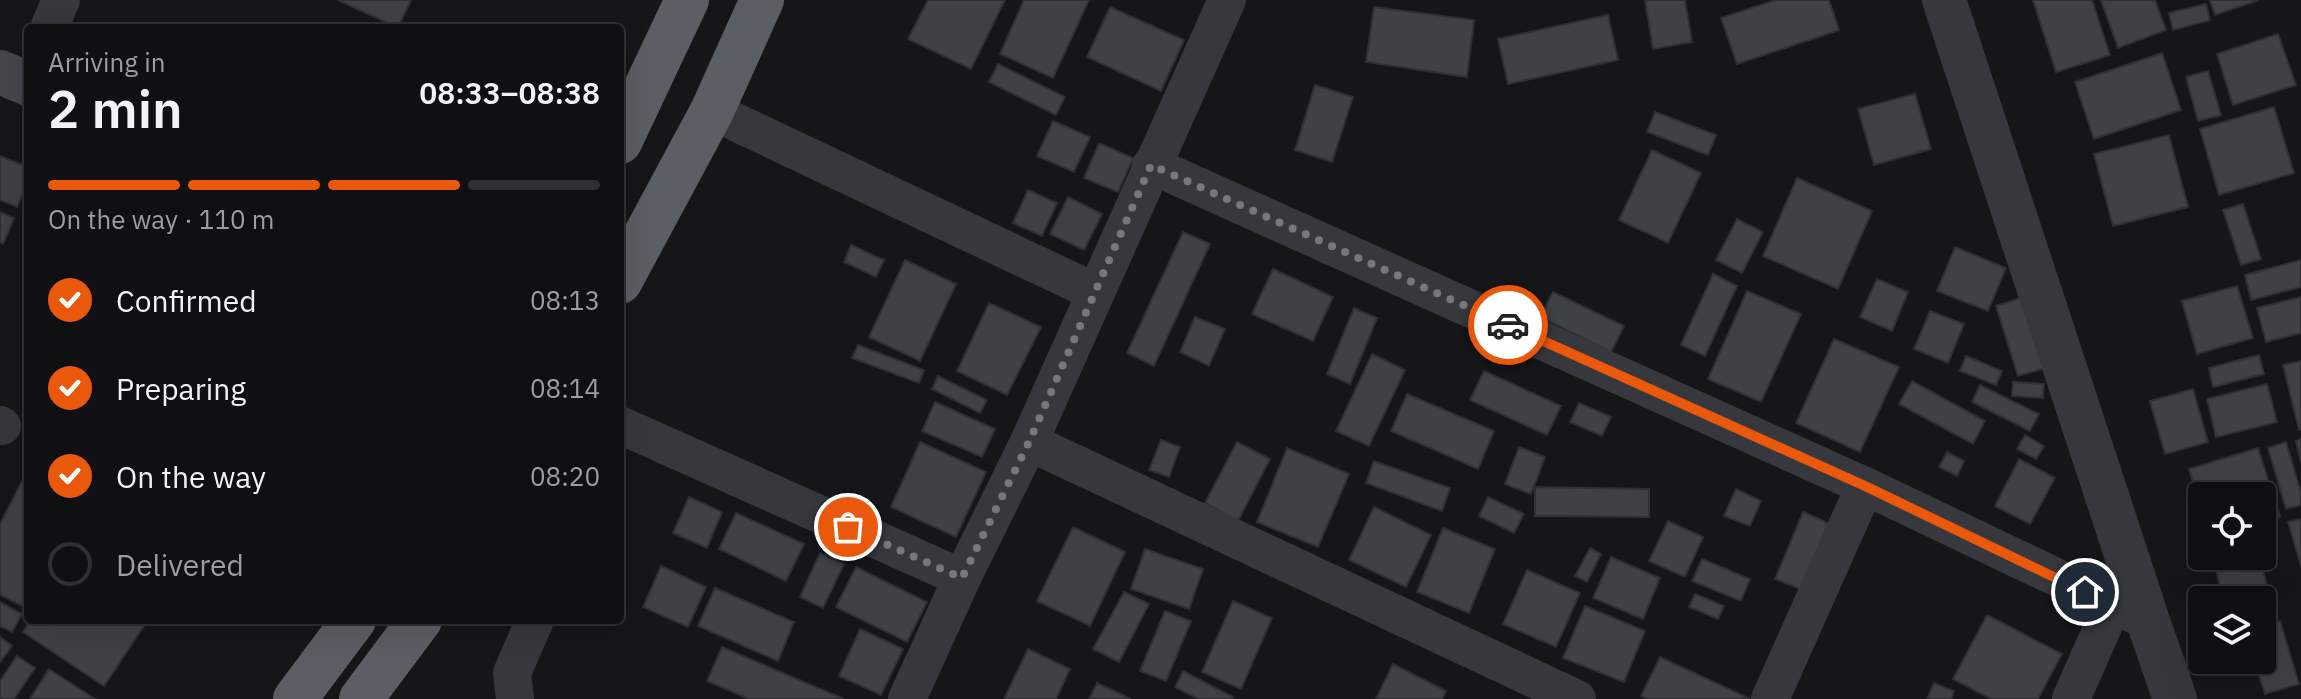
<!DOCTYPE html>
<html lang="en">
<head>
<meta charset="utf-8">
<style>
  body { margin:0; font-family:"IBM Plex Sans",sans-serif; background:#19191b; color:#f1f3f6; height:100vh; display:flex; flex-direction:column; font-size:30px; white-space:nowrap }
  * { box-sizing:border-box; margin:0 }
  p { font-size:26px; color:#9c9d9f }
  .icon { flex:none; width:44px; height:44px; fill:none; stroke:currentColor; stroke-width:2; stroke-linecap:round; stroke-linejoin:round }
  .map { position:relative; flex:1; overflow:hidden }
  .drawer { position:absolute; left:24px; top:24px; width:600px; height:600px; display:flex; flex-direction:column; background:#101012; border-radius:8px; box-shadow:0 8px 32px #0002,0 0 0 2px #303032 }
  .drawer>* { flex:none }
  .tools { position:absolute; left:2188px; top:482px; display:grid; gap:16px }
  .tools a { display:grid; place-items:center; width:88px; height:88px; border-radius:8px; background:#101012; box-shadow:0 8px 32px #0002,0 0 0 2px #303032; font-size:40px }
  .pin { position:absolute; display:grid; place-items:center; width:68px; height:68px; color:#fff; margin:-34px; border:4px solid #fff; border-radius:50%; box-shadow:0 2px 8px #0007 }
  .courier { position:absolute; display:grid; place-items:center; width:80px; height:80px; margin:-40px; border:6px solid #ea580c; border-radius:50%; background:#fff; color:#222; box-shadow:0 2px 10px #0007 }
  .overview em { font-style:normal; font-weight:600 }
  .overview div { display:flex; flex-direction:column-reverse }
  .overview { display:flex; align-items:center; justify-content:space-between; height:136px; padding:0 24px }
  h1 { font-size:52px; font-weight:600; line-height:60px }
  .bar { display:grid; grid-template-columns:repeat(4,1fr); gap:12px 8px; align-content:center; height:96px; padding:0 24px }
  .bar i { height:10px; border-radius:6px; background:#303032 }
  .bar .current { background:#ea580c }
  .bar p { grid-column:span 4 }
  ol { padding:0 24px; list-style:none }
  li { display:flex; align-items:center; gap:24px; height:88px }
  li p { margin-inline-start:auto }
  li .icon { padding:8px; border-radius:50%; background:#ea580c; color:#fff; stroke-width:4 }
  li:last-child { color:#9c9d9f }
  li i { width:44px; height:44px; border:4px solid #303032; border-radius:50% }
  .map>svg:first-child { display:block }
  .building { fill:#404145; stroke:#303034; stroke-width:2 }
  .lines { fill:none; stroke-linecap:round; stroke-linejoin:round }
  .minor { stroke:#37383d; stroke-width:38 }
  .tertiary { stroke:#37383d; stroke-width:44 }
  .secondary { stroke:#45474d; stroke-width:44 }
  .trunk { stroke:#5b5e65; stroke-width:44 }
  .done { stroke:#757880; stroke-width:8; stroke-dasharray:0 14.4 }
  .route { stroke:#ea580c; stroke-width:10 }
</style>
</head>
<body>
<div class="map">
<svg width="2301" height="699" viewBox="0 0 2301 699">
  <rect width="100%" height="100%" fill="#161618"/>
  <g class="building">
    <polygon points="338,0 411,0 398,28"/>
    <polygon points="928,0 1005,0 971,69 908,39"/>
    <polygon points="1024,0 1089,0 1053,78 1000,54"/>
    <polygon points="1645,0 1685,0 1692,42 1653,49"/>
    <polygon points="1776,0 1829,0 1839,30 1737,64 1721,18"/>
    <polygon points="2033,0 2092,0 2110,55 2056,72"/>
    <polygon points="2101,0 2155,0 2166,30 2118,48"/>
    <polygon points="2210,0 2259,0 2215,15"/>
    <polygon points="2206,4 2210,20 2173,30 2169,13"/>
    <polygon points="1110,7 1184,40 1161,91 1087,57"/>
    <polygon points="1374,7 1474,20 1467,77 1366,62"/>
    <polygon points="1608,15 1618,60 1508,84 1498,39"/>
    <polygon points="2278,34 2296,85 2233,105 2217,54"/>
    <polygon points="2162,53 2181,110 2094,139 2075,82"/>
    <polygon points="998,64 1065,97 1056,115 989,82"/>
    <polygon points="2208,71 2221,115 2198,121 2186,77"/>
    <polygon points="1315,85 1353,97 1332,162 1295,150"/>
    <polygon points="1915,94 1931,149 1874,165 1858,109"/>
    <polygon points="2274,107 2294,173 2219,195 2200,129"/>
    <polygon points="1655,112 1716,135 1708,155 1647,132"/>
    <polygon points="1053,121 1090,137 1074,172 1037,156"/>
    <polygon points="2169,135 2188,207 2113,226 2094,154"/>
    <polygon points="1099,143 1133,158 1118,192 1084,178"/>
    <polygon points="1652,150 1701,173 1668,243 1619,220"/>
    <polygon points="0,156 28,167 28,181 17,207 0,200"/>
    <polygon points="1797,178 1872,211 1838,289 1763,256"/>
    <polygon points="1028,190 1057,203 1042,236 1013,223"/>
    <polygon points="1068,197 1102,214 1084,250 1050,234"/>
    <polygon points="2243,204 2261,259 2241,265 2223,210"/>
    <polygon points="0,212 14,218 3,244 0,242"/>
    <polygon points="1737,219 1763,232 1742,273 1716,260"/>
    <polygon points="1183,232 1210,244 1154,366 1127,353"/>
    <polygon points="851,245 884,260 876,277 844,262"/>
    <polygon points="1955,247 2006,268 1988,311 1937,291"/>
    <polygon points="905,260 956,284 920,361 869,337"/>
    <polygon points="2301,260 2301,287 2251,300 2245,275"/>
    <polygon points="1273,269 1333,297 1313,341 1252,314"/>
    <polygon points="1713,274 1737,286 1705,356 1681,345"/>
    <polygon points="1877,279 1908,292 1892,331 1860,317"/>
    <polygon points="2237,286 2253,338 2197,354 2182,301"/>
    <polygon points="1747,291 1801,314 1761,402 1708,379"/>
    <polygon points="1553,292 1624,326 1611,352 1540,317"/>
    <polygon points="2024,297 2045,368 2018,376 1996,306"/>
    <polygon points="2301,297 2301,333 2266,342 2257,308"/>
    <polygon points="989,303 1041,327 1007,395 957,371"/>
    <polygon points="1354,308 1377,318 1350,384 1327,374"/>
    <polygon points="1930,311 1964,324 1948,363 1914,349"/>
    <polygon points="1195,317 1225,329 1209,366 1180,352"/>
    <polygon points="1834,339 1899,367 1860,452 1796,423"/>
    <polygon points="858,345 924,370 919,383 852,358"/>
    <polygon points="1372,354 1405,370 1369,446 1336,431"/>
    <polygon points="2259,355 2264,374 2213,387 2209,368"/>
    <polygon points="1966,356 2002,371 1996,385 1960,371"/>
    <polygon points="2301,361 2301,429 2299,430 2283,365"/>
    <polygon points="1484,371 1561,406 1547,435 1470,400"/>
    <polygon points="938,376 987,400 980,413 932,389"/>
    <polygon points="1912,381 1985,421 1973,444 1899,404"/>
    <polygon points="2013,382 2044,384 2043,398 2012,396"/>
    <polygon points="2267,384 2277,422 2216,437 2207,399"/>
    <polygon points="1980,385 2039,414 2030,431 1972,402"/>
    <polygon points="2193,389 2208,442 2165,454 2150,401"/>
    <polygon points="1407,394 1494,431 1478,469 1391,431"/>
    <polygon points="935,402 995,429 982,457 922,431"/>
    <polygon points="1579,403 1611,417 1602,436 1570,422"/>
    <polygon points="2025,435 2044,446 2036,459 2017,449"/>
    <polygon points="2301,439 2301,462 2296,441"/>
    <polygon points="1161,440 1180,447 1169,477 1149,470"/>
    <polygon points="920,442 986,472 956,537 891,507"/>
    <polygon points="1237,442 1270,459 1238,521 1205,503"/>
    <polygon points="2286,442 2301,493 2301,505 2286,509 2268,448"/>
    <polygon points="1519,447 1545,457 1531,494 1505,484"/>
    <polygon points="1287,448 1349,474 1318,547 1257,522"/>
    <polygon points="2258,448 2280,517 2262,523 2262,496 2202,496 2202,513 2189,469"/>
    <polygon points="1947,452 1964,461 1957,476 1939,467"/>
    <polygon points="2019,459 2055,478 2030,524 1995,506"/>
    <polygon points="1374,461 1450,488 1442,511 1366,483"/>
    <polygon points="22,481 28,484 28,609 0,595 0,524"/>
    <polygon points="1535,487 1649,489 1649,517 1535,516"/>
    <polygon points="1736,489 1761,501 1750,526 1724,516"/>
    <polygon points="689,497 722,512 707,548 673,533"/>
    <polygon points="1488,497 1524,514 1514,533 1479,516"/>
    <polygon points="1374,507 1431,535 1406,587 1349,560"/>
    <polygon points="1803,512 1830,524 1803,590 1775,579"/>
    <polygon points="736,513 804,544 786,581 719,549"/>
    <polygon points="2301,519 2301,566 2288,522"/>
    <polygon points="1668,521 1703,537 1685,577 1649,561"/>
    <polygon points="1073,527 1125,552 1090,626 1037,601"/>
    <polygon points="1443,528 1495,549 1469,613 1417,592"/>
    <polygon points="1590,548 1601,554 1587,582 1575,576"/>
    <polygon points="1145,549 1203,569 1189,609 1131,589"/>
    <polygon points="820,553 844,564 823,608 800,597"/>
    <polygon points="2213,556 2260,556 2268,591 2223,600"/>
    <polygon points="1611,557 1660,578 1643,619 1593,598"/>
    <polygon points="1702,559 1750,579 1741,601 1692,581"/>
    <polygon points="661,566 706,587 688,627 643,607"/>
    <polygon points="856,567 927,602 907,642 836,607"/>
    <polygon points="1527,570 1580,593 1556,647 1503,624"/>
    <polygon points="715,588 794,622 778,661 698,626"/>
    <polygon points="1124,592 1149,604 1119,662 1093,649"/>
    <polygon points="1695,594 1724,606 1718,619 1689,607"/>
    <polygon points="1233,601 1272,618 1241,689 1202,672"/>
    <polygon points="0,602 22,614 12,632 0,626"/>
    <polygon points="1585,606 1645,631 1624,682 1563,658"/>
    <polygon points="1165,611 1191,621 1166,681 1140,671"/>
    <polygon points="1987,615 2062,654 2038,699 1991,699 1953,679"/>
    <polygon points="31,620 148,620 104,686 23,632"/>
    <polygon points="2280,621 2299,684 2265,694 2254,660 2262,660 2262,626"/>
    <polygon points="860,629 903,649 881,695 839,676"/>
    <polygon points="0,637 12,646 0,662"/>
    <polygon points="722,647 844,699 749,699 707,681"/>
    <polygon points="1028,649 1070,669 1056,699 1004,699"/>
    <polygon points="17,656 35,668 14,699 0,699 0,681"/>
    <polygon points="1660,657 1750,699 1647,699 1641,696"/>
    <polygon points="1393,664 1446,691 1442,699 1376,699"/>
    <polygon points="49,669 95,699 30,699"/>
    <polygon points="1183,671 1233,697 1232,699 1198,699 1175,687"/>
    <polygon points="1097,683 1131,699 1089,699"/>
    <polygon points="1934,683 1954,691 1951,699 1927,699"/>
  </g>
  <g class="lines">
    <g class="minor">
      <polyline points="49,28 61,0"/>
      <polyline points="712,111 1095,292"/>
      <polyline points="1151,165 1865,486 2148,621"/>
      <polyline points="0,425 2,426"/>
      <polyline points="620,425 962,578"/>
      <polyline points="1029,442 1577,699"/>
      <polyline points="515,699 512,673 535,620"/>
      <polyline points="907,699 962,578 1029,442 1227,0"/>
      <polyline points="1770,699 1865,486"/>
      <polyline points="2071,699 2112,606"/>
    </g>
    <polyline class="tertiary" points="1944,0 2148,621 2175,699"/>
    <polyline class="secondary" points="0,72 28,84"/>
    <g class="trunk">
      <polyline points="620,142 687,0"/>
      <polyline points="620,282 712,111 762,0"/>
      <polyline points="295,699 354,620"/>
      <polyline points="361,699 420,620"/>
    </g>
  </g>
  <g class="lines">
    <polyline class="done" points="848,527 962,578 1029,442 1151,165 1508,325"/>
    <polyline class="route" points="1508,325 1865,486 2085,592"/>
  </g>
</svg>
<div class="tools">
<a><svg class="icon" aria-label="locate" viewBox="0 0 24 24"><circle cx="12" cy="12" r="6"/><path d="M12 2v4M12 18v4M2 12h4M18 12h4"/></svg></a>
<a><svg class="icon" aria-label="layers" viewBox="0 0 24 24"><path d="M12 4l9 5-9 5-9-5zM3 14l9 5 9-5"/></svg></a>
</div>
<div class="pin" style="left:848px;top:527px;background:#ea580c"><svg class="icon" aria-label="bag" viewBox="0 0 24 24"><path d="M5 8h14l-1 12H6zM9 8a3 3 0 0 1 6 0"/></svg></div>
<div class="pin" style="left:2085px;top:592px;background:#1f2937"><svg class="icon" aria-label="home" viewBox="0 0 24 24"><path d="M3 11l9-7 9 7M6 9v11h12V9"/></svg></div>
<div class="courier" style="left:1508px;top:325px"><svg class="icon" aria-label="car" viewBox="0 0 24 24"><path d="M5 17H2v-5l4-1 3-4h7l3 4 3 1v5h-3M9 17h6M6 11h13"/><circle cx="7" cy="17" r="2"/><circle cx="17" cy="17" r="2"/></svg></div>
<section class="drawer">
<div class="overview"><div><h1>2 min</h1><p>Arriving in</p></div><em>08:33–08:38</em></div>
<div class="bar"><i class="current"></i><i class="current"></i><i class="current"></i><i></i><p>On the way · 110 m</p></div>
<ol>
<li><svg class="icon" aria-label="check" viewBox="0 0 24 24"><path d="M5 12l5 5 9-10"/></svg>Confirmed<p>08:13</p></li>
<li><svg class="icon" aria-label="check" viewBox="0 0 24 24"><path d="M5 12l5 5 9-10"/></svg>Preparing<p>08:14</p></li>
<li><svg class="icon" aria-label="check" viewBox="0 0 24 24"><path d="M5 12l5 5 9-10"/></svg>On the way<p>08:20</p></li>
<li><i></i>Delivered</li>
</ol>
</section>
</div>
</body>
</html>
